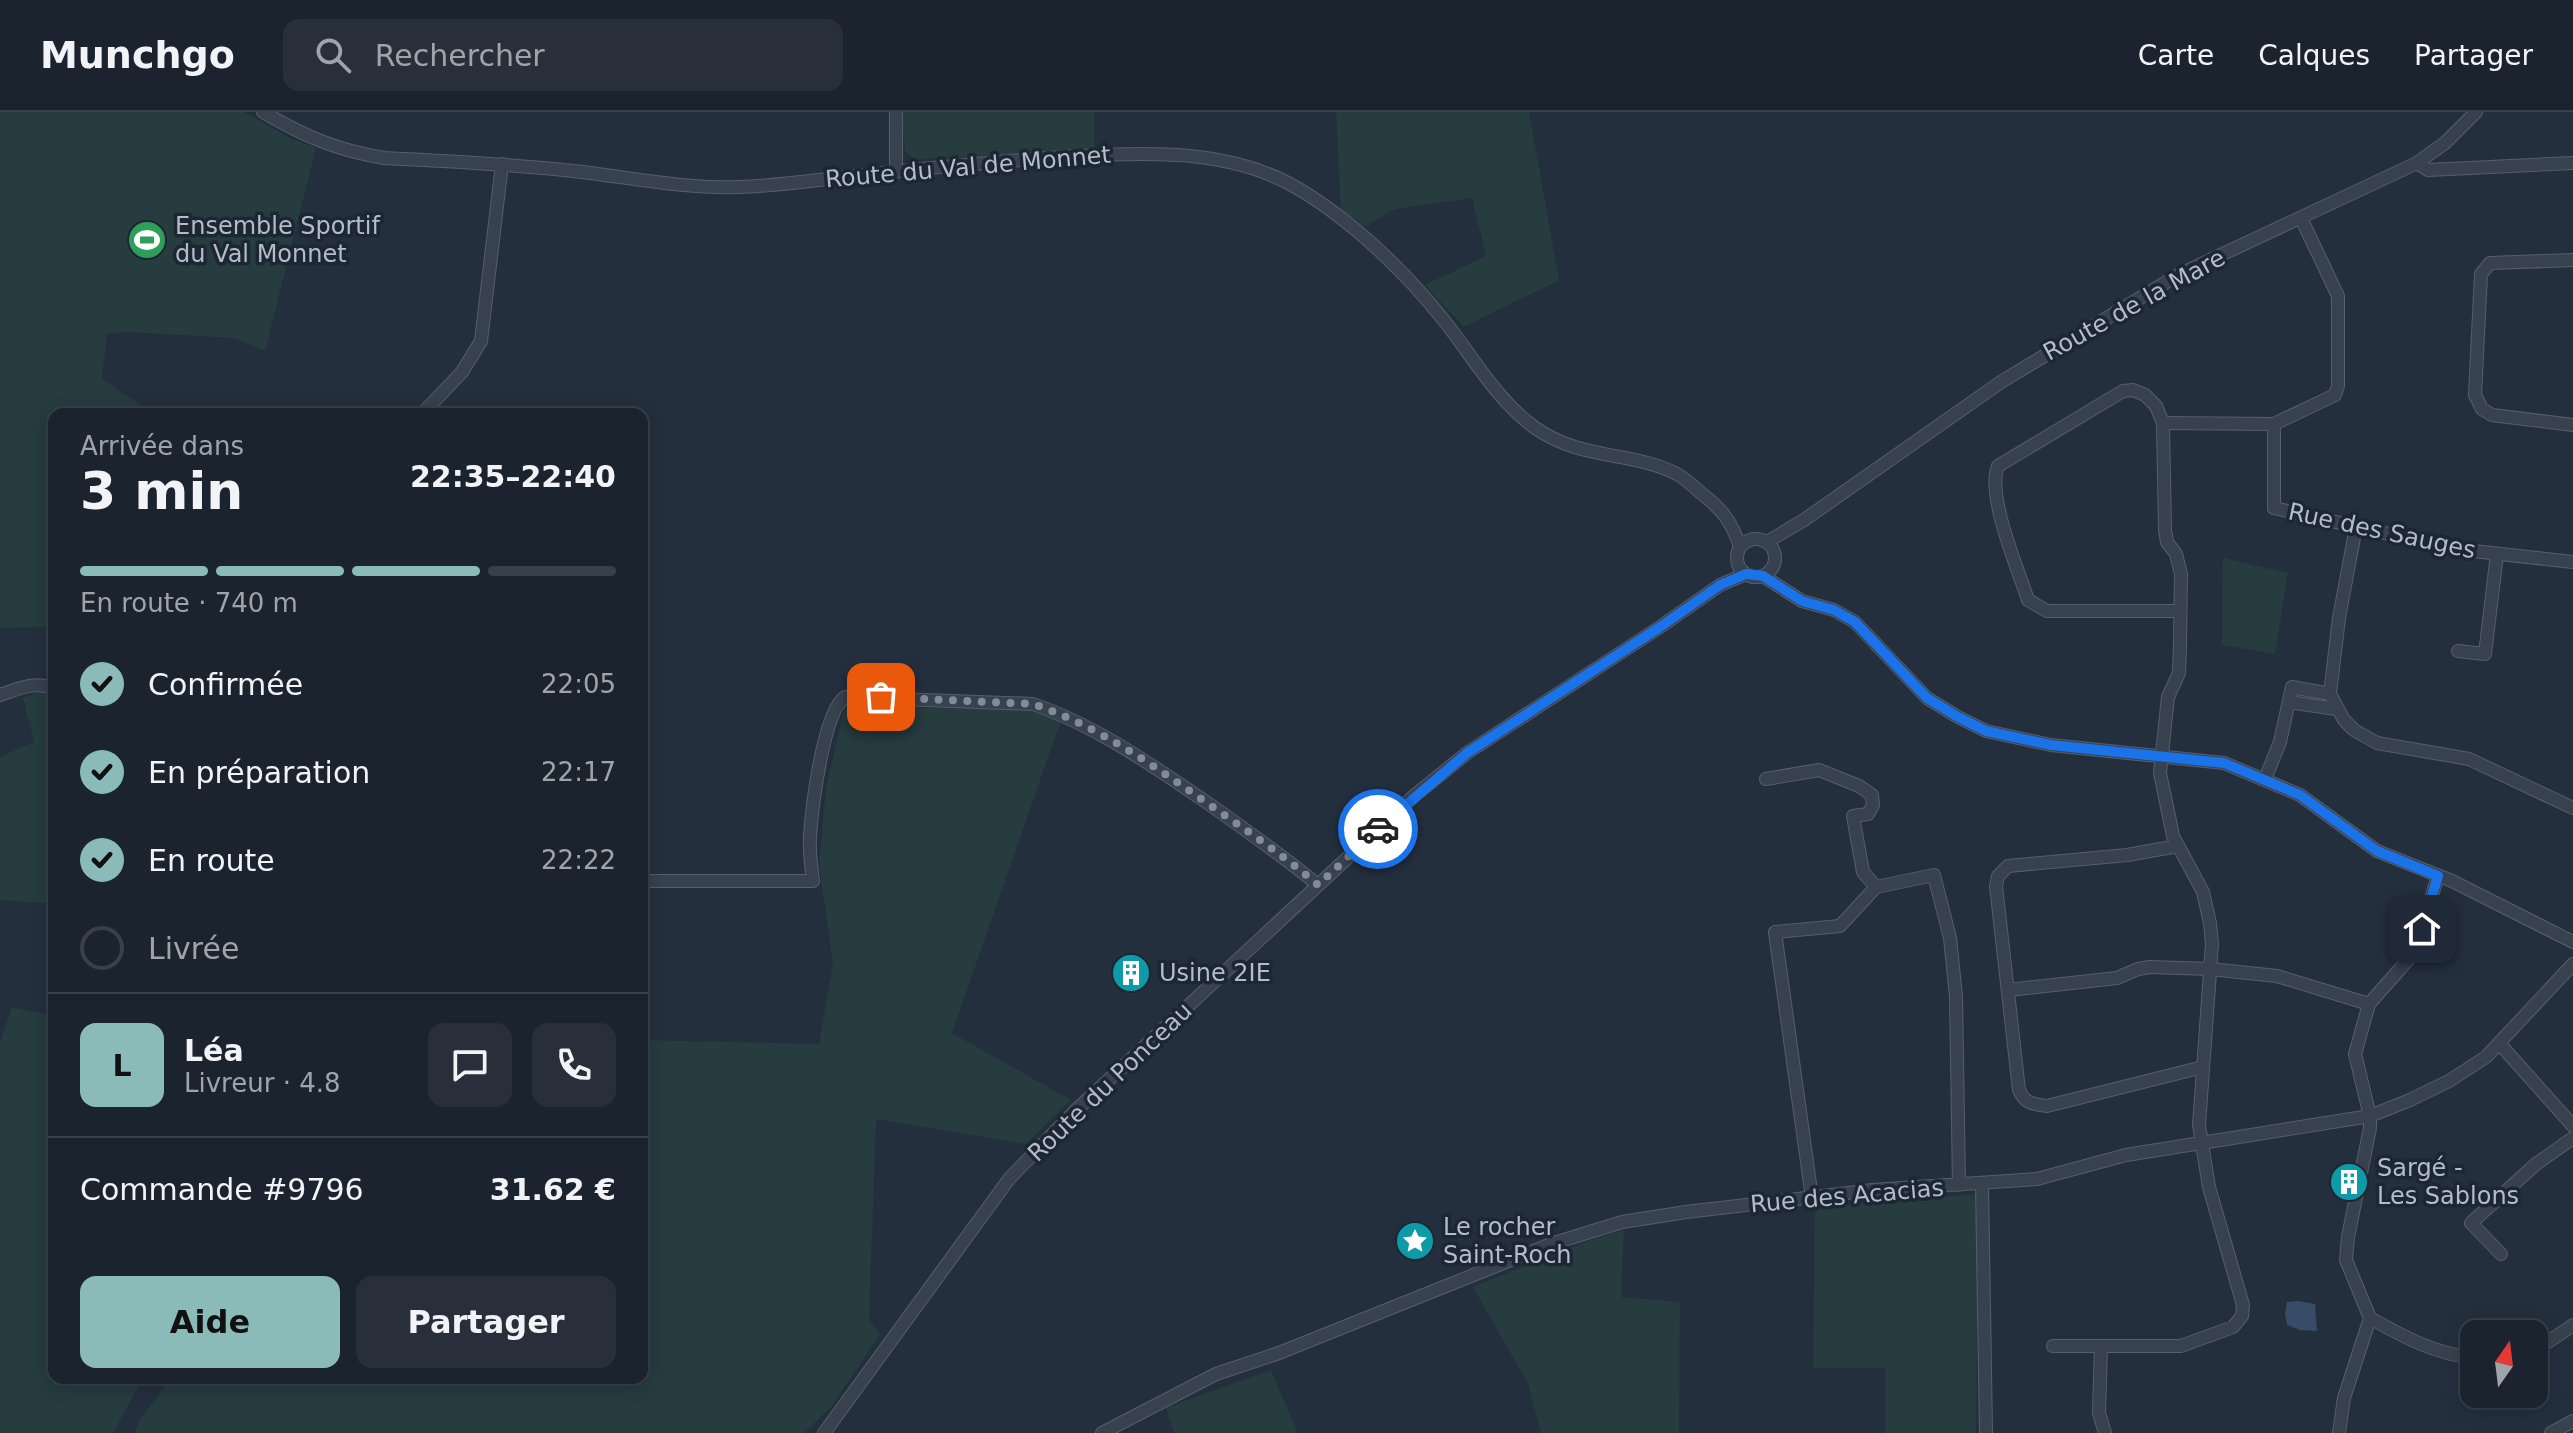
<!DOCTYPE html>
<html lang="fr">
<head>
<meta charset="utf-8">
<style>
  body { margin:0; font-family:"DejaVu Sans",sans-serif; background:#282f3a; color:#f1f3f6; height:100vh; display:flex; flex-direction:column; font-size:30px; white-space:nowrap }
  * { box-sizing:border-box; margin:0 }
  p { font-size:26px; color:#a0a4aa }
  .icon { flex:none; width:44px; height:44px; fill:none; stroke:currentColor; stroke-width:2; stroke-linecap:round; stroke-linejoin:round }
  .map { position:relative; flex:1; overflow:hidden }
  .drawer { position:absolute; left:48px; top:296px; width:600px; height:976px; display:flex; flex-direction:column; background:#1b232e; border-radius:16px; box-shadow:0 4px 20px #0003,0 0 0 2px #39404a }
  .drawer>* { flex:none }
  .needle { width:52px; rotate:14deg }
  .fabs { position:absolute; left:2460px; top:1208px; display:grid; gap:16px }
  .fabs a { display:grid; place-items:center; width:88px; height:88px; border-radius:16px; background:#1b232e; box-shadow:0 4px 20px #0003,0 0 0 2px #39404a; font-size:40px }
  .pin { position:absolute; display:grid; place-items:center; width:68px; height:68px; color:#fff; margin:-34px; border-radius:16px; box-shadow:0 4px 12px #0006 }
  .courier { position:absolute; display:grid; place-items:center; width:80px; height:80px; margin:-40px; border:6px solid #1a73e8; border-radius:50%; background:#fff; color:#222; box-shadow:0 2px 10px #0007 }
  .head em { font-style:normal; font-weight:700 }
  .head div { display:flex; flex-direction:column-reverse }
  .head { display:flex; align-items:center; justify-content:space-between; height:136px; padding:0 32px }
  h1 { font-size:52px; font-weight:700; line-height:60px }
  .bar { display:grid; grid-template-columns:repeat(4,1fr); gap:12px 8px; align-content:center; height:96px; padding:0 32px }
  .bar i { height:10px; border-radius:6px; background:#39404a }
  .bar .current { background:#8bbbb9 }
  .bar p { grid-column:span 4 }
  .line { display:flex; align-items:center; gap:20px; padding:0 32px; border-top:2px solid #39404a }
  .line div { flex:1 }
  .round { display:grid; place-items:center; flex:none; width:84px; height:84px; border-radius:16px; background:#282f3a }
  ol { padding:0 32px; list-style:none }
  li { display:flex; align-items:center; gap:24px; height:88px }
  li p { margin-inline-start:auto }
  li .icon { padding:8px; border-radius:50%; background:#8bbbb9; color:#111; stroke-width:4 }
  li:last-child { color:#a0a4aa }
  li i { width:44px; height:44px; border:4px solid #39404a; border-radius:50% }
  .cta { display:flex; gap:16px; margin-top:auto; padding:16px 32px }
  .cta a { flex:1; height:92px; border-radius:16px; background:#8bbbb9; color:#111; font-size:32px; font-weight:700; line-height:92px; text-align:center }
  .cta a+a { background:#282f3a; color:#f1f3f6 }
  header { display:flex; align-items:center; gap:48px; box-sizing:border-box; height:112px; padding:0 40px; background:#1b232e; border-bottom:2px solid #39404a }
  header strong { font-size:38px }
  nav { display:flex; gap:44px; margin-inline-start:auto; font-size:28px }
  .search { width:560px; height:72px; background:#282f3a; display:flex; align-items:center; gap:20px; box-sizing:border-box; padding:0 28px; border-radius:16px; color:#a0a4aa; font-size:30px }
  .map>svg:first-child { display:block }
  .green { fill:#263c3f }
  .water { fill:#394c67 }
  .lines { fill:none; stroke-linecap:round; stroke-linejoin:round }
  .minor-casing { stroke:#565f6c; stroke-width:14 }
  .minor { stroke:#38414e; stroke-width:12 }
  .done { stroke:#828b98; stroke-width:8; stroke-dasharray:0 14.4 }
  .route { stroke:#1a73e8; stroke-width:10 }
  .labels { text-anchor:middle; stroke-width:7; stroke-linejoin:round; paint-order:stroke }
  .street-label { font-size:24px; fill:#b4bcc9; stroke:#1d2633 }
  .poi-label { font-size:24px; fill:#b4bcc9; stroke:#1d2633; text-anchor:start }
</style>
</head>
<body>
<header>
<strong>Munchgo</strong>
<div class="search"><svg class="icon" aria-label="search" viewBox="0 0 24 24"><circle cx="10" cy="10" r="6"/><path d="M15 15l6 6"/></svg>Rechercher</div>
<nav><a>Carte</a><a>Calques</a><a>Partager</a></nav>
</header>
<div class="map">
<svg width="2573" height="1321" viewBox="0 0 2573 1321">
  <rect width="100%" height="100%" fill="#242f3e"/>
  <g class="green">
    <polygon points="0,0 244,0 290,26 316,36 265,239 235,226 126,220 107,222 102,267 154,302 54,302 54,520 45,515 0,516"/>
    <polygon points="902,0 1094,0 1095,36 915,48 905,39"/>
    <polygon points="1336,0 1529,0 1559,168 1464,215 1425,173 1486,144 1472,86 1395,97 1366,114 1341,98"/>
    <polygon points="2223,446 2288,461 2275,542 2222,533"/>
    <polygon points="41,580 54,585 54,792 0,788 0,645 34,630 23,586"/>
    <polygon points="845,594 1025,598 1061,608 952,921 1071,988 1026,1032 876,1007 869,1209 880,1222 832,1294 804,1321 135,1321 139,1309 171,1266 642,1266 642,928 819,932 833,850 819,754 826,675"/>
    <polygon points="12,895 54,904 54,1266 143,1266 113,1321 0,1321 0,931"/>
    <polygon points="1978,1082 1976,1321 1885,1321 1885,1256 1813,1256 1815,1095"/>
    <polygon points="1624,1118 1621,1185 1680,1190 1679,1321 1541,1321 1528,1272 1473,1175 1591,1128"/>
    <polygon points="1271,1258 1298,1321 1174,1321 1166,1296"/>
  </g>
  <polygon class="water" points="2298,1189 2315,1192 2317,1219 2300,1218 2287,1213 2285,1201 2287,1190"/>
  <g class="lines">
    <g class="minor-casing">
      <g id="minor">
        <path d="M263,0C304,24 336,38 384,46C447,49 510,52 573,59C629,65 683,77 739,75C777,74 815,68 853,64C929,56 1004,48 1080,44C1149,40 1225,38 1288,71C1346,102 1406,160 1446,211C1474,247 1498,289 1534,315C1581,349 1633,339 1677,362C1686,367 1694,375 1701,381C1722,397 1732,410 1740,435"/>
        <polyline points="2417,51 2428,58 2573,51"/>
        <polyline points="896,59 896,0"/>
        <polyline points="2573,148 2490,151 2481,162 2475,283 2482,297 2492,303 2573,313"/>
        <polyline points="422,302 462,260 481,229 502,52"/>
        <polyline points="2163,311 2274,312 2335,283 2338,274 2338,184 2301,106"/>
        <polyline points="2274,312 2274,396 2455,437 2573,450"/>
        <polyline points="2356,415 2339,506 2330,582 2344,608 2354,618 2377,631 2469,647 2573,696"/>
        <circle cx="1756" cy="446" r="19"/>
        <polyline points="1767,430 1804,408 2001,270 2178,163 2417,51 2445,31 2476,0"/>
        <polyline points="1763,464 1802,489 1834,498 1855,510 1927,586 1958,605 1986,619 2051,633 2224,651 2300,683 2377,739 2452,769 2573,830"/>
        <polyline points="2458,539 2485,542 2497,442"/>
        <path d="M0,583C18,577 36,568 54,577"/>
        <polyline points="2289,590 2336,597"/>
        <polyline points="1766,667 1819,658 1859,674 1872,683 1873,693 1868,702 1853,704 1863,760 1876,775"/>
        <polyline points="2265,667 2280,630 2292,575 2330,582"/>
        <path d="M2178,734L2127,743L2008,754L1998,764L1996,774L2019,978C2025,992 2033,992 2047,994L2203,955"/>
        <path d="M642,769H813C811,754 809,739 810,724C812,696 823,600 845,585L1033,592C1097,614 1153,654 1209,692C1246,718 1283,744 1318,773"/>
        <polyline points="2008,878 2117,866 2138,857 2150,855 2210,857 2277,864 2369,892"/>
        <polyline points="2499,931 2573,1014"/>
        <polyline points="1982,1072 1986,1321"/>
        <polyline points="1812,1086 1775,820 1840,814 1876,775 1934,763 1950,826 1956,884 1959,1073"/>
        <polyline points="2501,1142 2471,1111 2536,1052 2573,1026"/>
        <path d="M2370,1206C2404,1225 2435,1242 2474,1246"/>
        <path d="M2053,1234H2181L2233,1215L2242,1204L2243,1193L2209,1075L2199,1013L2212,832L2210,811L2203,780L2173,724L2160,661L2168,585L2179,561L2180,533L2181,462L2176,442L2167,430L2165,418L2163,311L2156,294L2145,283L2133,278L2123,279L1998,354C1986,383 2018,457 2028,488L2047,499H2180"/>
        <polyline points="2101,1234 2099,1301 2105,1321"/>
        <polyline points="2534,1236 2548,1230 2573,1213"/>
        <polyline points="824,1321 1009,1067 1073,1001 1414,684 1467,641 1660,515 1720,473 1746,462"/>
        <polyline points="1102,1321 1216,1262 1279,1241 1551,1132 1622,1110 1686,1100 1873,1078 2037,1067 2126,1043 2370,1004 2410,988 2449,969 2486,945 2573,852"/>
        <polyline points="2339,1321 2344,1286 2370,1206 2346,1148 2348,1125 2370,1016 2370,1004 2355,942 2369,892 2414,841 2438,764"/>
        <polyline points="2551,1321 2573,1309"/>
      </g>
    </g>
    <use href="#minor" class="minor"/>
  </g>
  <g class="lines">
    <path class="done" d="M881,585L1033,592C1095,613 1150,651 1204,689C1243,716 1282,742 1318,773L1378,717"/>
    <polyline class="route" points="1378,717 1467,641 1660,515 1720,473 1746,462 1763,464 1802,489 1834,498 1855,510 1927,586 1958,605 1986,619 2051,633 2224,651 2300,683 2377,739 2438,764 2422,817"/>
  </g>
  <defs>
    <g id="stadium-disc" transform="scale(2)"><circle r="9.5" fill="#2e9e5b" stroke="#1d2633"/><path d="M0-5a6.5 5 0 1 0 0 10a6.5 5 0 1 0 0-10ZM-3.5-1.8h7v3.6h-7Z" fill="#fff"/></g>
    <g id="building-disc" transform="scale(2)"><circle r="9.5" fill="#0f9aa8" stroke="#1d2633"/><path d="M-4-6H4V6H1V3H-1V6H-4ZM-2.5-4.3h1.7v1.8h-1.7ZM.8-4.3h1.7v1.8H.8ZM-2.5-1h1.7V.8h-1.7ZM.8-1h1.7V.8H.8Z" fill="#fff"/></g>
    <g id="sight-disc" transform="scale(2)"><circle r="9.5" fill="#0f9aa8" stroke="#1d2633"/><path d="M0-6L1.8-2.2L6-1.7L2.9 1.2L3.7 5.4L0 3.3L-3.7 5.4L-2.9 1.2L-6-1.7L-1.8-2.2Z" fill="#fff"/></g>
  </defs>
  <g fill-rule="evenodd">
    <use href="#stadium-disc" x="147" y="128"/>
    <use href="#building-disc" x="1131" y="861"/>
    <use href="#building-disc" x="2349" y="1070"/>
    <use href="#sight-disc" x="1415" y="1129"/>
  </g>
  <g class="labels">
    <g class="street-label">
      <text transform="translate(968 55) rotate(-5)" y="8">Route du Val de Monnet</text>
      <text transform="translate(2134 193) rotate(-29)" y="8">Route de la Mare</text>
      <text transform="translate(2382 419) rotate(12)" y="8">Rue des Sauges</text>
      <text transform="translate(1110 970) rotate(-44)" y="8">Route du Ponceau</text>
      <text transform="translate(1847 1084) rotate(-5)" y="8">Rue des Acacias</text>
    </g>
    <g class="poi-label">
      <text x="175" y="122">Ensemble Sportif<tspan x="175" dy="28">du Val Monnet</tspan></text>
      <text x="1159" y="869">Usine 2IE</text>
      <text x="2377" y="1064">Sargé -<tspan x="2377" dy="28">Les Sablons</tspan></text>
      <text x="1443" y="1123">Le rocher<tspan x="1443" dy="28">Saint-Roch</tspan></text>
    </g>
  </g>
</svg>
<div class="fabs">
<a><svg class="needle" viewBox="-14 -14 28 28"><path d="M0-13l5 13h-10z" fill="#e53935"/><path d="M0 13l5-13h-10z" fill="#a0a4aa"/></svg></a>
</div>
<div class="pin" style="left:881px;top:585px;background:#ea580c"><svg class="icon" aria-label="bag" viewBox="0 0 24 24"><path d="M5 8h14l-1 12H6zM9 8a3 3 0 0 1 6 0"/></svg></div>
<div class="pin" style="left:2422px;top:817px;background:#1f2937"><svg class="icon" aria-label="home" viewBox="0 0 24 24"><path d="M3 11l9-7 9 7M6 9v11h12V9"/></svg></div>
<div class="courier" style="left:1378px;top:717px"><svg class="icon" aria-label="car" viewBox="0 0 24 24"><path d="M5 17H2v-5l4-1 3-4h7l3 4 3 1v5h-3M9 17h6M6 11h13"/><circle cx="7" cy="17" r="2"/><circle cx="17" cy="17" r="2"/></svg></div>
<section class="drawer">
<div class="head"><div><h1>3 min</h1><p>Arrivée dans</p></div><em>22:35–22:40</em></div>
<div class="bar"><i class="current"></i><i class="current"></i><i class="current"></i><i></i><p>En route · 740 m</p></div>
<ol>
<li><svg class="icon" aria-label="check" viewBox="0 0 24 24"><path d="M5 12l5 5 9-10"/></svg>Confirmée<p>22:05</p></li>
<li><svg class="icon" aria-label="check" viewBox="0 0 24 24"><path d="M5 12l5 5 9-10"/></svg>En préparation<p>22:17</p></li>
<li><svg class="icon" aria-label="check" viewBox="0 0 24 24"><path d="M5 12l5 5 9-10"/></svg>En route<p>22:22</p></li>
<li><i></i>Livrée</li>
</ol>
<div class="line" style="height:144px"><b class="round" style="background:#8bbbb9;color:#111">L</b><div><b>Léa</b><p>Livreur · 4.8</p></div><a class="round"><svg class="icon" aria-label="chat" viewBox="0 0 24 24"><path d="M4 5h16v11H9l-5 4z"/></svg></a><a class="round"><svg class="icon" aria-label="phone" viewBox="0 0 24 24"><path d="M5 4h4l2 5-3 2q2 4 5 5l2-3 5 2v4C11 20 4 13 5 4z"/></svg></a></div>
<div class="line" style="height:104px"><div>Commande #9796</div><b>31.62 €</b></div>
<div class="cta"><a>Aide</a><a>Partager</a></div>
</section>
</div>
</body>
</html>
